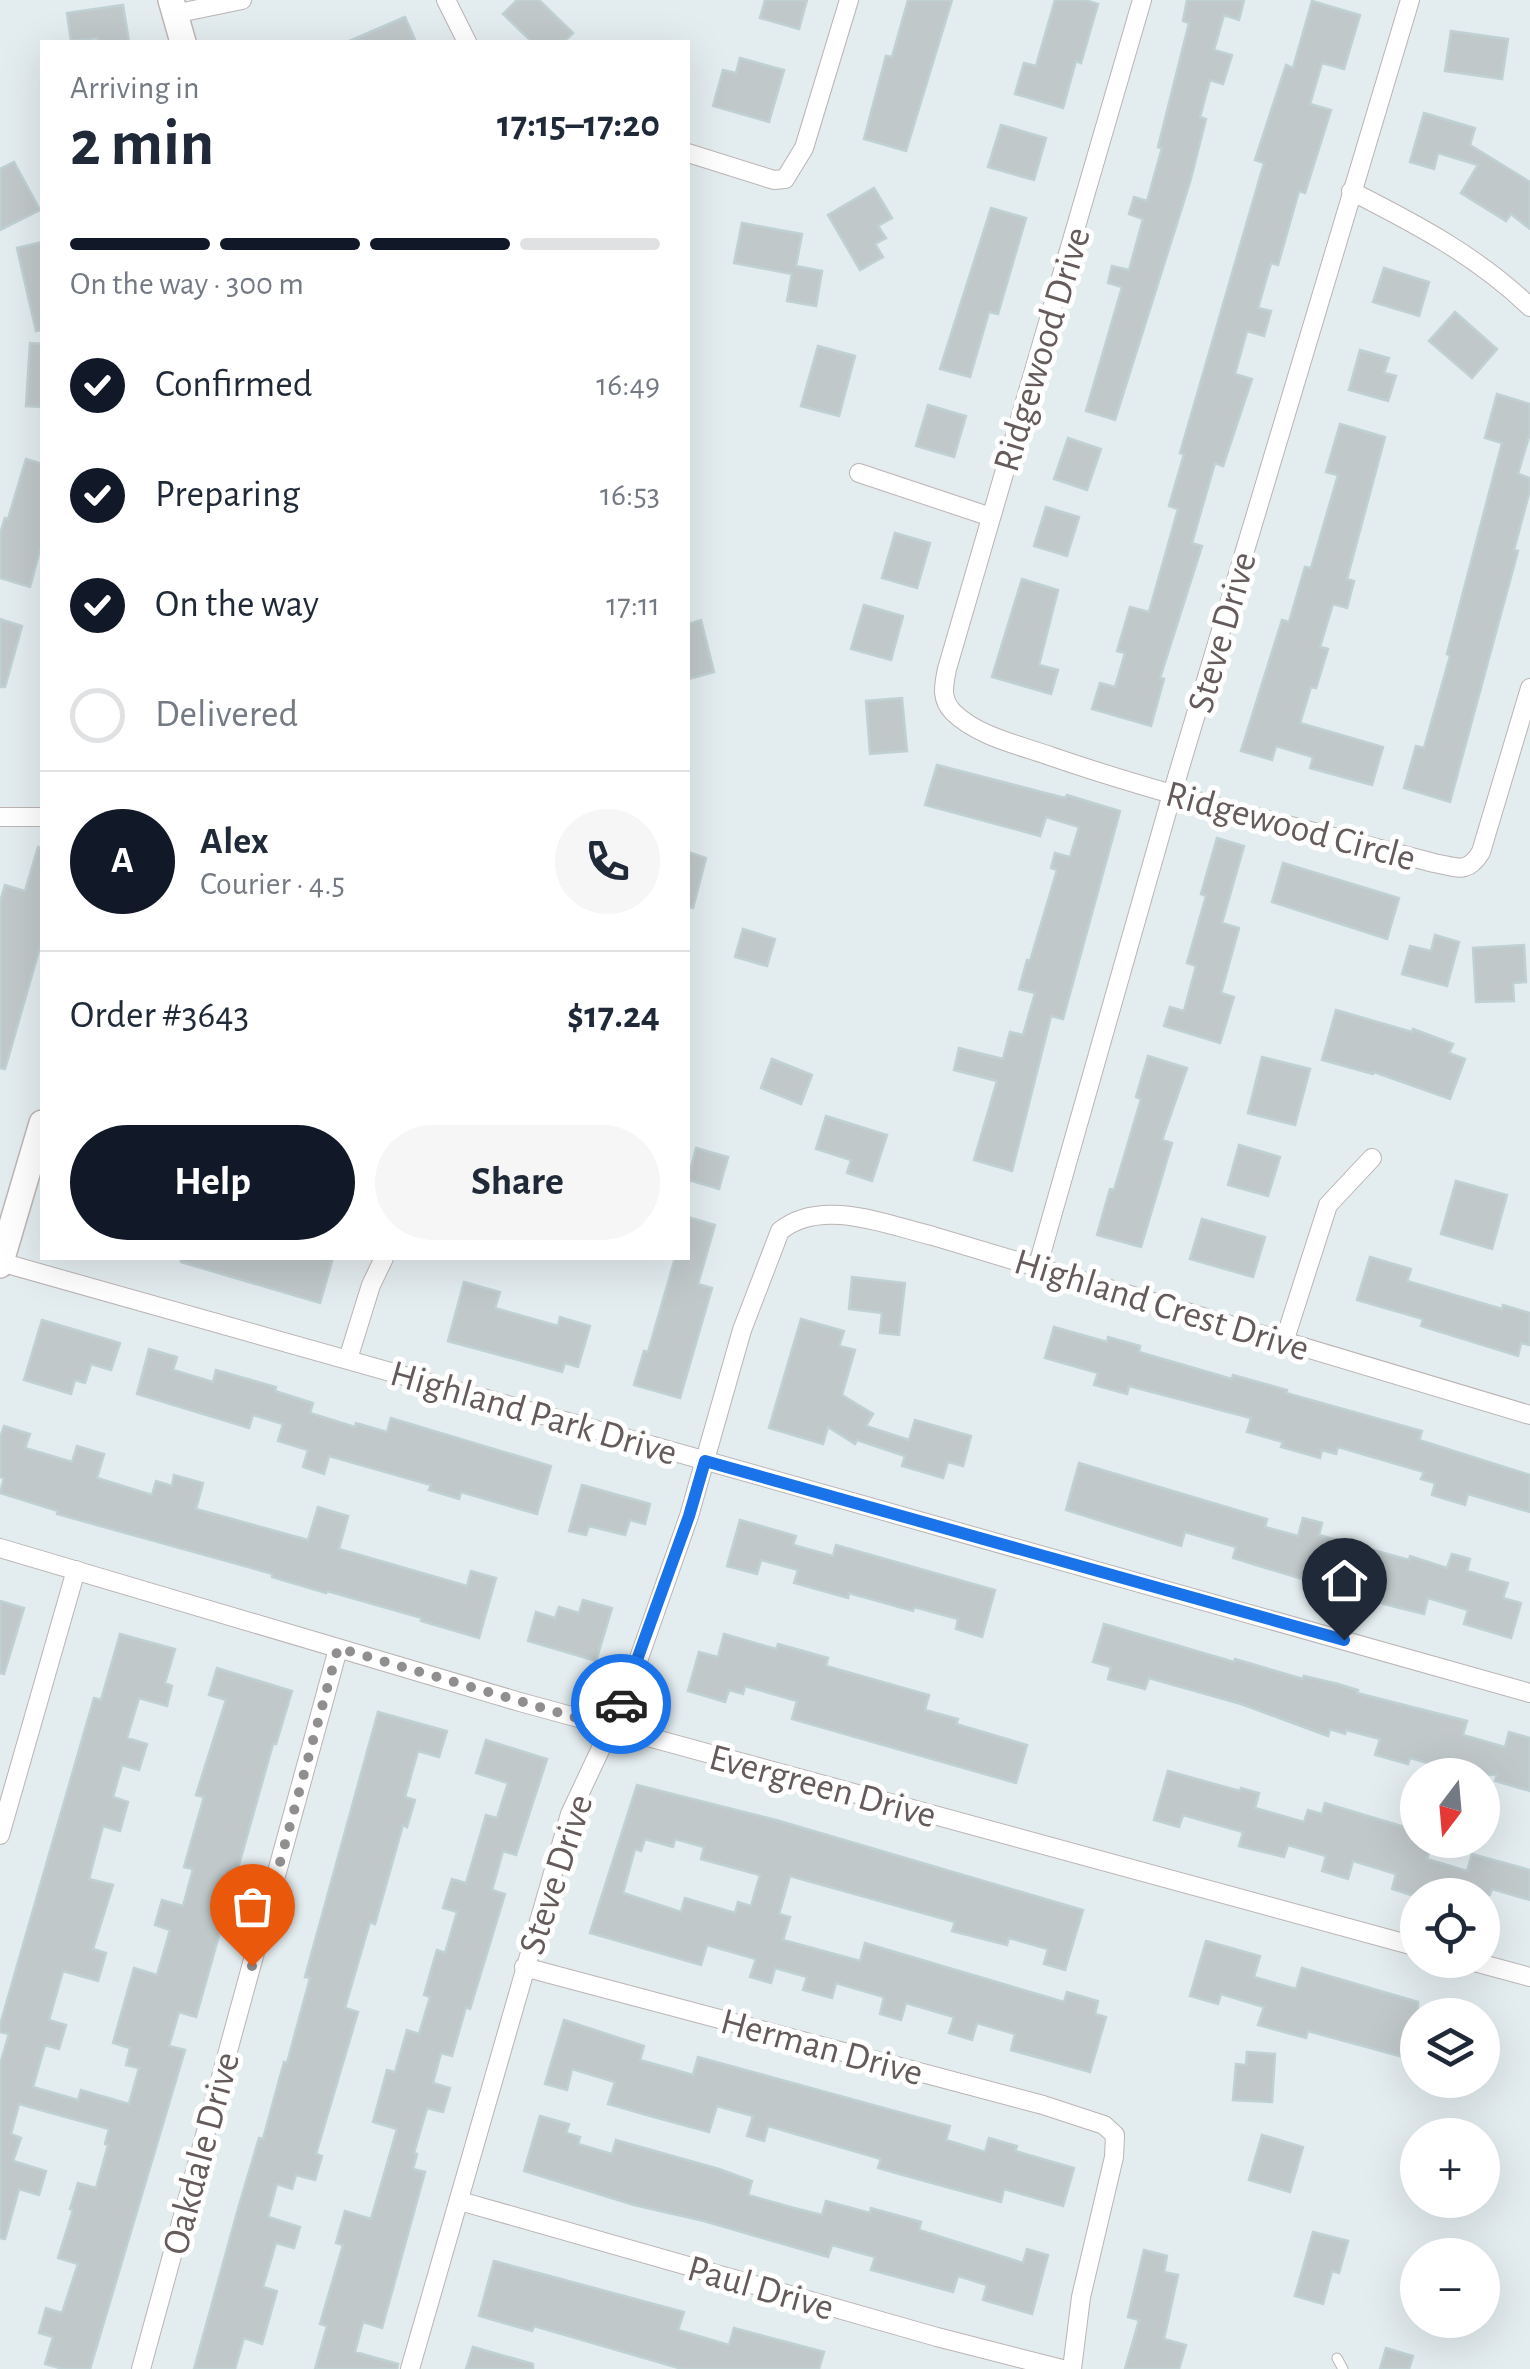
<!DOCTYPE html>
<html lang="en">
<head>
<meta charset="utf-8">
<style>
  body { margin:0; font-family:"Alegreya Sans",sans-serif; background:#f6f6f7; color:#1f2937; height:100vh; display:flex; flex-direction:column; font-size:38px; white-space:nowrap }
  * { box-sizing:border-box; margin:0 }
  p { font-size:32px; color:#747a83 }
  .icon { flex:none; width:55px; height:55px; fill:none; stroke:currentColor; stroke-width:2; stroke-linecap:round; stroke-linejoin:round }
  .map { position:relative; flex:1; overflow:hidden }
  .drawer { position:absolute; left:40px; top:40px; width:650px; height:1220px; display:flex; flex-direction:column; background:#fff; border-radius:0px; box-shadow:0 10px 40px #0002 }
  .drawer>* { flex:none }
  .needle { width:65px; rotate:196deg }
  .tools { position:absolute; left:1400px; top:1758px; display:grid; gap:20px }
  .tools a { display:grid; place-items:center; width:100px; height:100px; border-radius:50%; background:#fff; box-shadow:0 10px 40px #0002; font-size:50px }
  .pin { position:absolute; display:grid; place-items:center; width:85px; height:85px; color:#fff; margin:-102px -42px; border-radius:50% 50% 50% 0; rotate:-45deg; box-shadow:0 0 10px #0007 }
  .pin .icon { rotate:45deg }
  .courier { position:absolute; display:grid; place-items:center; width:100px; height:100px; margin:-50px; border:8px solid #1a73e8; border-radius:50%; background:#fff; color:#222; box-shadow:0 2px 12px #0007 }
  .overview em { font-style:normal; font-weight:600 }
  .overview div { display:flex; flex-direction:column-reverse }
  .overview { display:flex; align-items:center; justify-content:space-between; height:170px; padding:0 30px }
  h1 { font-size:65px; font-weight:600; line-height:75px }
  .bar { display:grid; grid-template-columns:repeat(4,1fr); gap:15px 10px; align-content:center; height:120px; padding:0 30px }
  .bar i { height:12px; border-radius:8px; background:#e0e1e3 }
  .bar .on { background:#111827 }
  .bar p { grid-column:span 4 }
  .line { display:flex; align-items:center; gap:25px; padding:0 30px; border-top:2px solid #e0e1e3 }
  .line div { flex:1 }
  .round { display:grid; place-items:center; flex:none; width:105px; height:105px; border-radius:52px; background:#f6f6f7 }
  ol { padding:0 30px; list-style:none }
  li { display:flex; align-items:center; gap:30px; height:110px }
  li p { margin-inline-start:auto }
  li .icon { padding:10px; border-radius:50%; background:#111827; color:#fff; stroke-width:4 }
  li:last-child { color:#747a83 }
  li i { width:55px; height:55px; border:5px solid #e0e1e3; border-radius:50% }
  .button { display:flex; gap:20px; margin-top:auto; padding:20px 30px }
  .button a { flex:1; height:115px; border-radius:60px; background:#111827; color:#fff; font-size:40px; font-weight:600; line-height:115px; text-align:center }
  .button a+a { background:#f6f6f7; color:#1f2937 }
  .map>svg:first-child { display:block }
  .building { fill:#c0c8ca; stroke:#c0d1d4; stroke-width:2.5; fill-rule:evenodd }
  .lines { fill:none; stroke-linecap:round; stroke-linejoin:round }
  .lane-casing { stroke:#bbb4b3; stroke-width:11 }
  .street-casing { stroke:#bbb4b3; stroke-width:20 }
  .secondary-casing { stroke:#beb5b4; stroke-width:28 }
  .lane { stroke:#fff; stroke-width:9 }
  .street { stroke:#fff; stroke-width:18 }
  .secondary { stroke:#fff; stroke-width:25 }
  .done { stroke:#918e8f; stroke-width:10; stroke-dasharray:0 18 }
  .route { stroke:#1a73e8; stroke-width:12 }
  .labels { text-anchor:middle; stroke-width:10; stroke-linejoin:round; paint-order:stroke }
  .street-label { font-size:38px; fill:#655b5b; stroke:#fff }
</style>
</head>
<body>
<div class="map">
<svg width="1530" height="2369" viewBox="0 0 1530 2369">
  <rect width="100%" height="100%" fill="#e3ecef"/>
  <g class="building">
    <polygon points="517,0 539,0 573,33 564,42 532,42 503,14"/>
    <polygon points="765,0 807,0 799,29 760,18"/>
    <polygon points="908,0 952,0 906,151 864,139 886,56 892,57"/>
    <polygon points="1055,0 1085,0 1098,4 1081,63 1076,61 1063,108 1015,94 1024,63 1036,66"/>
    <polygon points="1187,0 1244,0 1239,20 1224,15 1214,50 1232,55 1223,84 1210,80 1200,117 1206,119 1190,182 1115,420 1086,411 1122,287 1108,283 1112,266 1129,270 1143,219 1129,214 1134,197 1147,201 1162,148 1158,147 1189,23 1183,21"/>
    <polygon points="1312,1 1360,15 1344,69 1322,63 1310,104 1331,110 1305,193 1299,191 1278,265 1271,263 1258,308 1271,311 1264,336 1247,331 1235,374 1252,379 1223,466 1215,463 1192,543 1202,546 1160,678 1164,679 1151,726 1092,709 1100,683 1115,687 1125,653 1117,651 1130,607 1149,612 1178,509 1169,506 1184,454 1180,453 1264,163 1255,160 1286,65 1293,68"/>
    <polygon points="123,5 129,42 98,42 97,38 71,41 67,13"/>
    <polygon points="405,17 416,42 347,42"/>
    <polygon points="1451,31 1508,39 1502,79 1445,71"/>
    <polygon points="740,58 784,70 769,122 713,106 723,70 736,73"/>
    <polygon points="1424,113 1475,128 1470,145 1530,182 1530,229 1511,214 1506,221 1461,193 1478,165 1438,153 1434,169 1410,162"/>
    <polygon points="1001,125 1046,138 1034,180 988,167"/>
    <polygon points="14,162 40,210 0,230 0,169"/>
    <polygon points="874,188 892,218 878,226 886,238 875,244 883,257 860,270 828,215"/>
    <polygon points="991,208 1026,218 998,314 989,312 970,377 940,369"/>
    <polygon points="742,223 802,234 796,266 822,271 816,306 787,301 792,274 734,263"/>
    <polygon points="42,242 42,330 36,331 17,248"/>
    <polygon points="1384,268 1429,282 1419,316 1373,302"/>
    <polygon points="1455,312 1497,349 1472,378 1429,341"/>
    <polygon points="30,343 42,344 42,407 26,406"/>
    <polygon points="818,346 855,356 839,416 801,406"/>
    <polygon points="1360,350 1389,358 1384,373 1396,376 1388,401 1349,390"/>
    <polygon points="1497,394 1530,404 1530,433 1518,474 1530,478 1530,490 1514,550 1518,551 1450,802 1404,788 1416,746 1424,748 1450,656 1447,654 1502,443 1485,438"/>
    <polygon points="928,405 966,416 954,457 916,446"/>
    <polygon points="1340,424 1385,437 1347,579 1354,581 1347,608 1333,604 1320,647 1328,649 1316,688 1311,687 1300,723 1383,747 1372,785 1310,768 1313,757 1276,746 1272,760 1241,751 1282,620 1289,622 1305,567 1311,568 1338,475 1326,472"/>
    <polygon points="1068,438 1101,449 1087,490 1054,479"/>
    <polygon points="26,459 42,464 42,542 30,587 0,578 0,534 5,518 8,519"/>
    <polygon points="1046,507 1079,517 1067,556 1034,546"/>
    <polygon points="895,533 930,543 917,588 882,578"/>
    <polygon points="1022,579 1058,590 1039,665 1058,670 1051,694 992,677"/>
    <polygon points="864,605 903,616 891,660 851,649"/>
    <polygon points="0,619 22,626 5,687 0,687"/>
    <polygon points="701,620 714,672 688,679 688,624"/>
    <polygon points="902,698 907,751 870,754 866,701"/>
    <polygon points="937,765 1065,798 1067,795 1120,811 1063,1019 1051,1016 1012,1171 974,1160 997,1081 954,1070 959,1048 1003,1059 1010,1032 1023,1035 1035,993 1019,989 1027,960 1030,961 1057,870 1051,868 1055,853 1070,857 1079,827 1046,817 1040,836 925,805"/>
    <polygon points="1217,838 1244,846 1222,923 1239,928 1221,993 1234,997 1220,1043 1164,1026 1170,1007 1184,1011 1196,966 1187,963 1206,896 1201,894"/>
    <polygon points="38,847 42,848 42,940 5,1069 0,1068 0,902 5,885 25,891"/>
    <polygon points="688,852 706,858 693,908 688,907"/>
    <polygon points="1283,863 1399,898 1387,939 1272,902"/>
    <polygon points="743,929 775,939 767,966 735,957"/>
    <polygon points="1435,935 1459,942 1447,986 1402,974 1410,946 1431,951"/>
    <polygon points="1524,945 1526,982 1513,983 1514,1001 1476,1002 1473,948"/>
    <polygon points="1336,1010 1412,1032 1413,1029 1453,1044 1449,1053 1465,1059 1450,1099 1374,1072 1373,1074 1322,1060"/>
    <polygon points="1148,1056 1187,1068 1162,1140 1172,1143 1141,1247 1097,1235 1110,1189 1114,1190 1141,1099 1136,1097"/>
    <polygon points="1262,1057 1310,1069 1295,1125 1248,1113"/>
    <polygon points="772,1059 812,1075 801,1104 761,1088"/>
    <polygon points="826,1116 887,1135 872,1181 847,1173 851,1160 816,1149"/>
    <polygon points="1239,1145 1280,1157 1268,1196 1228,1185"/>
    <polygon points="696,1148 728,1157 719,1189 688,1180"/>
    <polygon points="1456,1181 1507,1195 1492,1249 1441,1234"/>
    <polygon points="688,1217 715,1225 698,1284 712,1288 680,1398 634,1385 644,1351 648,1352 675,1258 688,1258"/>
    <polygon points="1202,1219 1265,1237 1253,1277 1190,1259"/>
    <polygon points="1370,1257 1411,1269 1407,1281 1502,1309 1503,1305 1530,1313 1530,1345 1521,1343 1518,1356 1421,1326 1423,1319 1357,1300"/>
    <polygon points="181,1258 333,1258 320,1303 181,1262"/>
    <polygon points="852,1277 905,1283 899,1335 880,1333 882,1313 849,1309"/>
    <polygon points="464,1282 500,1292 495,1308 558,1326 560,1317 590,1326 578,1367 565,1363 562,1372 448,1341"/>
    <polygon points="801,1319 844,1331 839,1346 855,1350 842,1395 873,1414 866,1426 909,1440 915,1420 971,1436 963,1466 948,1462 943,1478 902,1466 905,1456 857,1440 855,1444 828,1427 823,1444 769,1428"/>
    <polygon points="42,1320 120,1343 111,1370 91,1364 85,1383 75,1380 71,1394 24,1380"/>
    <polygon points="1054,1327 1107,1342 1108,1337 1140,1346 1139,1352 1232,1379 1233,1375 1287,1390 1286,1393 1422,1431 1419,1440 1530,1475 1530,1512 1468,1494 1465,1505 1432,1495 1435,1483 1421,1479 1424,1472 1338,1447 1336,1454 1322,1450 1320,1458 1281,1447 1283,1442 1247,1432 1251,1418 1129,1386 1127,1394 1094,1385 1098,1373 1045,1358"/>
    <polygon points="149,1349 177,1357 173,1370 213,1382 216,1370 276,1387 275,1391 313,1403 310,1413 355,1427 356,1423 387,1432 391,1418 551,1466 537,1514 461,1492 459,1499 429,1490 431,1485 329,1456 324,1474 303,1467 308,1450 278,1441 283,1424 253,1415 249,1428 137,1394"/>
    <polygon points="4,1426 30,1434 25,1448 72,1462 77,1446 104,1454 97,1478 152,1495 156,1481 172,1486 174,1475 203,1483 196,1509 308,1540 318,1507 348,1516 339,1549 467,1586 471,1571 496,1578 479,1638 421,1621 422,1618 327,1591 326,1593 272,1577 273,1574 57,1514 58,1511 0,1493 4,1478 0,1477 0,1438"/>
    <polygon points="1079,1463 1267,1519 1265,1527 1298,1536 1303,1518 1322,1523 1319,1535 1409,1560 1410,1556 1447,1568 1452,1554 1470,1559 1467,1571 1508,1583 1503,1598 1521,1603 1511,1638 1464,1624 1468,1610 1428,1598 1424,1614 1388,1605 1233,1558 1236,1547 1185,1532 1181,1546 1066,1510"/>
    <polygon points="582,1485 650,1504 645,1524 630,1520 625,1535 589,1526 586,1535 569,1531"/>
    <polygon points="740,1520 796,1536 793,1545 833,1556 836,1545 995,1590 982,1637 956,1629 958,1619 914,1607 913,1611 849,1593 848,1598 794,1583 798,1570 761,1560 757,1574 727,1566"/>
    <polygon points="583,1600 612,1608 596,1661 528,1641 536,1612 555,1618 559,1607 579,1613"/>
    <polygon points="0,1601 24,1608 4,1674 0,1673"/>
    <polygon points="1104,1624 1234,1662 1235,1659 1303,1679 1304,1676 1338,1684 1358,1690 1357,1693 1467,1721 1463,1735 1505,1747 1509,1732 1530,1738 1530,1791 1495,1781 1497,1775 1471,1775 1410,1758 1408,1764 1375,1755 1380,1739 1346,1730 1345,1734 1330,1729 1328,1736 1241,1704 1149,1678 1145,1689 1108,1679 1111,1667 1093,1662"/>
    <polygon points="120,1634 175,1649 165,1683 172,1686 167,1706 139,1698 127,1738 147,1744 139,1770 122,1765 113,1797 128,1802 120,1831 103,1826 89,1879 113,1885 93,1949 106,1953 98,1981 63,1971 49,2020 66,2025 59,2049 45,2045 33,2087 78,2100 81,2090 129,2104 139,2068 126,2065 130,2048 113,2043 134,1968 157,1975 170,1930 155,1925 162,1900 183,1906 193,1869 184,1867 204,1797 196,1795 226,1700 209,1695 217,1668 292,1691 276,1744 273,1744 196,2017 179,2012 169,2046 185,2050 90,2369 63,2369 45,2364 53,2337 39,2333 46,2308 62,2313 78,2264 58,2258 73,2210 70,2209 78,2183 96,2188 108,2145 105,2144 109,2129 19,2104 11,2134 21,2138 13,2161 46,2171 39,2195 19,2189 5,2239 0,2238 0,2064 9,2034 0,2032 0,2025 94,1698 101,1700"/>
    <polygon points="724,1634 776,1649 778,1644 828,1658 826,1666 929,1695 925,1710 958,1719 956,1724 1027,1745 1016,1783 792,1719 797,1701 745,1686 743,1694 729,1690 725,1702 688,1691 699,1652 718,1657"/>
    <polygon points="378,1712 447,1731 439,1757 418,1751 405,1797 415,1800 407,1827 403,1825 375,1924 370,1922 345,2008 358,2012 316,2154 322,2156 315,2180 296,2175 292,2189 277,2184 268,2217 300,2227 294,2248 276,2243 263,2287 277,2291 262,2344 244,2338 235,2369 194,2369 238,2209 259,2138 263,2139 284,2062 287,2063 310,1978 305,1977"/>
    <polygon points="486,1740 547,1759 516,1855 503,1851 492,1890 505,1894 470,2009 466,2007 452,2056 441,2053 433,2083 450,2088 443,2112 427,2108 414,2153 417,2154 413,2169 425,2172 382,2328 363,2322 355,2352 398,2364 397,2369 315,2369 327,2326 320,2324 343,2245 336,2243 345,2211 371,2219 397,2129 373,2122 387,2070 395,2072 407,2030 419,2034 430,1997 424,1995 437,1950 445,1953 457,1912 443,1908 452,1879 466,1883 486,1815 497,1818 508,1783 476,1773"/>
    <polygon points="1168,1771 1240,1791 1241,1788 1259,1793 1255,1808 1304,1822 1308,1810 1322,1814 1325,1803 1418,1831 1418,1840 1433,1840 1427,1859 1467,1871 1472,1854 1530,1870 1530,1900 1492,1889 1490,1895 1411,1895 1392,1889 1396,1874 1353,1861 1348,1879 1322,1871 1326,1856 1288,1845 1284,1857 1239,1846 1243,1832 1183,1815 1179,1827 1154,1820"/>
    <path d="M637,1785L776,1820L1083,1910L1065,1970L1044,1964L1048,1949L1009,1938L1007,1945L952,1931L955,1922L790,1876L779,1914L790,1917L783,1940L860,1961L865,1943L1064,2002L1067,1992L1098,2001L1095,2014L1106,2017L1090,2072L1011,2050L1015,2034L977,2023L972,2040L949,2033L954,2017L906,2003L901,2020L880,2014L884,1997L836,1983L832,1998L803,1990L807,1977L775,1968L771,1983L750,1977L756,1959L707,1945L701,1965L590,1933ZM645,1839L673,1847L675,1839L704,1847L701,1859L760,1875L751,1906L738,1902L735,1913L685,1898L681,1912L623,1893L635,1849L641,1851Z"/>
    <polygon points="1206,1941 1260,1956 1254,1977 1296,1989 1302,1968 1418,2002 1418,2061 1308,2031 1306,2038 1258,2025 1264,2007 1221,1994 1218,2004 1190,1996"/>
    <polygon points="564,2020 644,2046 640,2060 693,2075 698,2057 950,2126 946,2140 985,2152 989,2138 1017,2146 1015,2151 1074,2168 1063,2206 1004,2189 1001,2202 903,2175 878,2168 881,2159 768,2126 764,2141 747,2136 753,2116 717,2106 709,2132 654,2117 608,2104 615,2082 572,2069 567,2090 545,2084"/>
    <polygon points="1247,2052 1275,2054 1272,2102 1233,2100 1236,2064 1246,2065"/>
    <polygon points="540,2116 569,2124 566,2133 580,2137 578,2144 612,2154 616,2140 719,2169 752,2181 748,2195 794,2208 822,2215 826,2201 870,2213 871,2208 921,2222 919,2230 1023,2263 1027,2249 1048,2255 1032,2314 983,2300 987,2285 958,2276 953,2292 871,2270 875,2257 832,2245 828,2257 704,2221 634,2205 524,2171"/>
    <polygon points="1262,2135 1303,2147 1290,2192 1249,2180"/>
    <polygon points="1313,2232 1348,2241 1339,2273 1332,2271 1323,2304 1295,2296"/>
    <polygon points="1144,2250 1167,2256 1164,2272 1178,2275 1164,2339 1186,2345 1179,2369 1125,2369 1139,2320 1128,2317"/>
    <polygon points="494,2261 684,2312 678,2330 729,2345 734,2328 824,2352 819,2369 682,2369 534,2326 532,2331 479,2316"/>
    <polygon points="473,2347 533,2364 533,2369 466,2369"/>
    <polygon points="1386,2348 1413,2356 1409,2369 1380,2369"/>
  </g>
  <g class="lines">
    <g class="lane-casing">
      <polyline id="lane" points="1337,2358 1343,2369"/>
    </g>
    <g class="street-casing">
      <g id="street">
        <polyline points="446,0 467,42"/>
        <path d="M1142,0L947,669C944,685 940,698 953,712C977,736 1019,745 1050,756C1175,799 1305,829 1434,863C1457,867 1467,875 1481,852L1530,688"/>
        <polyline points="174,14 242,0"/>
        <polyline points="688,153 774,180 785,179 804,148 849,0"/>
        <path d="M1351,191C1416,224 1477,256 1530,307"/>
        <polyline points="859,473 991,517"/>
        <polyline points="0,817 42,817"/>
        <polyline points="0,1262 1530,1693"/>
        <polyline points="1038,1265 1172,794 1410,0"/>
        <polyline points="1284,1342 1328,1205 1372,1158"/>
        <polyline points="348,1359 371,1285 384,1258"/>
        <polyline points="0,1548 520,1702 1418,1947"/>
        <polyline points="0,1835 76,1570"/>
        <polyline points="1467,1960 1530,1977"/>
        <polyline points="524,1967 1043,2105 1104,2125 1115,2135 1114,2157 1081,2297 1072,2369"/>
        <polyline points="460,2201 937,2337 1062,2369"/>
        <polyline points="141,2369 338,1649"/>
        <path d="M410,2369L570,1814L626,1695L689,1516L742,1330L780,1231C821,1197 887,1225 933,1236L1530,1415"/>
      </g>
    </g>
    <g class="secondary-casing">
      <g id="secondary">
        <polyline points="171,0 183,42"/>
        <polyline points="0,1265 42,1123"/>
      </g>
    </g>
    <use href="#lane" class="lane"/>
    <use href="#street" class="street"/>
    <use href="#secondary" class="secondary"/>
  </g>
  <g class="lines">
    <polyline class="done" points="252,1966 338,1648 608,1727 621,1704"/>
    <polyline class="route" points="621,1704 689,1516 705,1461 1344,1640"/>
  </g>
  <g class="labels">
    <g class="street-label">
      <text transform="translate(1041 349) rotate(-73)" y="13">Ridgewood Drive</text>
      <text transform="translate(1221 632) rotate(-74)" y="13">Steve Drive</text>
      <text transform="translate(1291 825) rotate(15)" y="13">Ridgewood Circle</text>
      <text transform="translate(1162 1304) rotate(17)" y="13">Highland Crest Drive</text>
      <text transform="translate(534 1412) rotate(16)" y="13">Highland Park Drive</text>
      <text transform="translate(823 1785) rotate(15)" y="13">Evergreen Drive</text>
      <text transform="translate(555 1874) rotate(-72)" y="13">Steve Drive</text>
      <text transform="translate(822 2046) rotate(15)" y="13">Herman Drive</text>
      <text transform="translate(200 2153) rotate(-75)" y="13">Oakdale Drive</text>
      <text transform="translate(761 2287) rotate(16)" y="13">Paul Drive</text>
    </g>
  </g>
</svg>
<div class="tools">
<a><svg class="needle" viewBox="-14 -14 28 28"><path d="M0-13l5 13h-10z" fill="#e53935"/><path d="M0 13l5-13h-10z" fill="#747a83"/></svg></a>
<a><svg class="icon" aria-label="locate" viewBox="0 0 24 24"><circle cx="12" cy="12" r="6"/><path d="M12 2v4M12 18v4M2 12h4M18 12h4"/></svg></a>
<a><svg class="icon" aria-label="layers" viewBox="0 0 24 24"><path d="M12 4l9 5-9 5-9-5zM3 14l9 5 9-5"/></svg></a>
<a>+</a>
<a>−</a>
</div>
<div class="pin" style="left:252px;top:1966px;background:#ea580c"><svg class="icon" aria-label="bag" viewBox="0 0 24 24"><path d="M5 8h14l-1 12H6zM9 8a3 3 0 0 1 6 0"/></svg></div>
<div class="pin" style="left:1344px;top:1640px;background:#1f2937"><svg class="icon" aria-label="home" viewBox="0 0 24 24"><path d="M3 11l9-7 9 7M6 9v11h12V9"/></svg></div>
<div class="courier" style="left:621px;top:1704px"><svg class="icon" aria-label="car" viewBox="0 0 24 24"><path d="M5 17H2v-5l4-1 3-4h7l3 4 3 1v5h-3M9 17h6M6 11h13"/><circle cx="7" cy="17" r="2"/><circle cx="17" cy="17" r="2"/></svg></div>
<section class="drawer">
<div class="overview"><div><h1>2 min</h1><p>Arriving in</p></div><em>17:15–17:20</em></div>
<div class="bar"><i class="on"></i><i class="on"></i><i class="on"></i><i></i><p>On the way · 300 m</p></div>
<ol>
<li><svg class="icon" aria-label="check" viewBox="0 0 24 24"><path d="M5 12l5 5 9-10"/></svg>Confirmed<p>16:49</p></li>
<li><svg class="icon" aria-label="check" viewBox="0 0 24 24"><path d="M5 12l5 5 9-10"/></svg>Preparing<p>16:53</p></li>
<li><svg class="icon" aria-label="check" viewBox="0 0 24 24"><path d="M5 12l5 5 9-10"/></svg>On the way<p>17:11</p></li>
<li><i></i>Delivered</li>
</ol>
<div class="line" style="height:180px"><b class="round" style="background:#111827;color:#fff">A</b><div><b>Alex</b><p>Courier · 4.5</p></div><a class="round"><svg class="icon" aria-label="phone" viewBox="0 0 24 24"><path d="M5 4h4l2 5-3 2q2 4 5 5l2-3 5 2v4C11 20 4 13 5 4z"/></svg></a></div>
<div class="line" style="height:130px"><div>Order #3643</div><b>$17.24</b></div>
<div class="button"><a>Help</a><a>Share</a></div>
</section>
</div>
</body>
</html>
